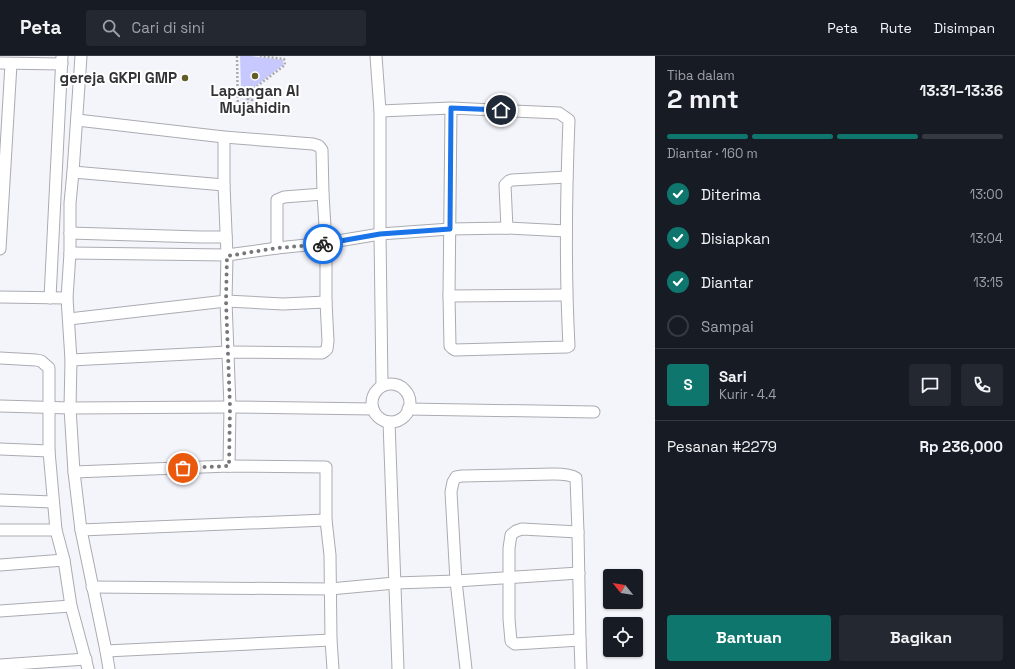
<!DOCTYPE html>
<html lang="id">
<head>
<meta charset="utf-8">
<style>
  body { margin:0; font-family:"Space Grotesk",sans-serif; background:#242831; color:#f1f3f6; height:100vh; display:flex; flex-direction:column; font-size:15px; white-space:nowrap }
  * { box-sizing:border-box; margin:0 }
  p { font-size:13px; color:#9ea1a6 }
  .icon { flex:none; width:22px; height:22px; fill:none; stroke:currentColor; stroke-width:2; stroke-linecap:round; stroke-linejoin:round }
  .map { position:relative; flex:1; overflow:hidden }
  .sheet { display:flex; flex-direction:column; background:#171b24; width:360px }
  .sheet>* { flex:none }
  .needle { width:26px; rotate:300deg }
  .fabs { position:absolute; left:603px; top:513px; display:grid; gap:8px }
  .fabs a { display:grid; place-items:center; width:40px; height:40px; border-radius:4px; background:#171b24; box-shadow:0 1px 3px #0004; font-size:20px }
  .pin { position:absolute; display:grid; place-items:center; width:34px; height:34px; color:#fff; margin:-17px; border:2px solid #fff; border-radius:50%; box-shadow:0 1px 4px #0007 }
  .courier { position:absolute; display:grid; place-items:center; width:40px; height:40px; margin:-20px; border:3px solid #1a73e8; border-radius:50%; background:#fff; color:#222; box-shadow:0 1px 5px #0007 }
  .overview em { font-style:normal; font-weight:700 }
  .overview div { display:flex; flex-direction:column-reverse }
  .overview { display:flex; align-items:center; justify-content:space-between; height:68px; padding:0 12px }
  h1 { font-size:26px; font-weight:700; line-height:30px }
  .bar { display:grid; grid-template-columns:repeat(4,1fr); gap:6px 4px; align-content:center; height:48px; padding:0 12px }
  .bar i { height:5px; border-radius:3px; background:#363941 }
  .bar .current { background:#0f766e }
  .bar p { grid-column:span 4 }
  .line { display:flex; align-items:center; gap:10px; padding:0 12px; border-top:1px solid #363941 }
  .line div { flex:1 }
  .round { display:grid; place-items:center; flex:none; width:42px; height:42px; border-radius:4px; background:#242831 }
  ol { padding:0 12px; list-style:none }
  li { display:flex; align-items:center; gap:12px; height:44px }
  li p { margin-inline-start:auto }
  li .icon { padding:4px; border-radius:50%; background:#0f766e; color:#fff; stroke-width:4 }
  li:last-child { color:#9ea1a6 }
  li i { width:22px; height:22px; border:2px solid #363941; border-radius:50% }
  .primary-button { display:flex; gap:8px; margin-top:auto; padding:8px 12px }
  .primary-button a { flex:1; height:46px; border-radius:4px; background:#0f766e; color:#fff; font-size:16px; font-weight:700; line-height:46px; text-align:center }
  .primary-button a+a { background:#242831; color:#f1f3f6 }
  header { display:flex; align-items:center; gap:24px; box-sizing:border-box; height:56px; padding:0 20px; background:#171b24; border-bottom:1px solid #363941 }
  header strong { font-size:19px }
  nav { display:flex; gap:22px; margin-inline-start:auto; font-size:14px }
  .search { width:280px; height:36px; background:#242831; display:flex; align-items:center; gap:10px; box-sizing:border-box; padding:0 14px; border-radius:4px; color:#9ea1a6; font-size:15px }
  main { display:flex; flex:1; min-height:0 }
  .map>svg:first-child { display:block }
  .built { fill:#eaeaf9 }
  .green { fill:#c6c8fe }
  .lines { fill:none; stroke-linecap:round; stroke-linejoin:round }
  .minor-casing { stroke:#abacb2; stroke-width:13 }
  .path { stroke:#aaaaaf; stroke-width:2.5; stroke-dasharray:2 2; stroke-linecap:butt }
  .minor { stroke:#fff; stroke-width:11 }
  .done { stroke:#77777b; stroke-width:4; stroke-dasharray:0 7.2 }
  .route { stroke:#1a73e8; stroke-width:5 }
  .poi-dot { fill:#615c28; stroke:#fff; stroke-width:1.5 }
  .labels { text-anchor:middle; stroke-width:4; stroke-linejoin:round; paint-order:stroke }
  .poi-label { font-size:15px; font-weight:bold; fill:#333336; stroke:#fff; text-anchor:end }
</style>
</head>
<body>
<header>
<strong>Peta</strong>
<div class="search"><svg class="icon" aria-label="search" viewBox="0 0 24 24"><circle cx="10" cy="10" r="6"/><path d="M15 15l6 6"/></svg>Cari di sini</div>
<nav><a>Peta</a><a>Rute</a><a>Disimpan</a></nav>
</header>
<main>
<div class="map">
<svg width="655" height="613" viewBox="0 0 655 613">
  <rect width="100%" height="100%" fill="#f4f4fb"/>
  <polygon class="built" points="240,36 259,37 258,58 240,58"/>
  <polygon class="green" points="240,0 251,0 283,4 283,9 253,32 241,31"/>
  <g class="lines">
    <g class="minor-casing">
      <g id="minor">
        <polyline points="81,0 73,116 70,147 70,197 67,242 71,304 70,352 74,416 81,474 106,595 331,584"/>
        <polyline points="376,0 380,55 380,178 382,330"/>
        <polyline points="0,7 62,8"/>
        <path d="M380,55L451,52L559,57L569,64C566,139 565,215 569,290L567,291L455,294L452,292L450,290L449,240L451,52"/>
        <polyline points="224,81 224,129 227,199 226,245 230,351 229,410"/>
        <polyline points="73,116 224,129"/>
        <polyline points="507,172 505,129 509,125 512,124 567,121"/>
        <polyline points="70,177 200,181 226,181"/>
        <polyline points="277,192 277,144 284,141 323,138"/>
        <polyline points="0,193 11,8"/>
        <polyline points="70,197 227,199 277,192 326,187 380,178 450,173 507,172 566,175"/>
        <polyline points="449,240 566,239"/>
        <polyline points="0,241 67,242"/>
        <polyline points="50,242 62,0"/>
        <polyline points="69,263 226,245 283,248 326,246"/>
        <polyline points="0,302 36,304 41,305 49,312 49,395 56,474 64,504 71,550 88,613"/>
        <polyline points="71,304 228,296 322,297 325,295 327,293 328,285 326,246 326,187 323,138 322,94 319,90 313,88 224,81 77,64"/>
        <circle cx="391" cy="347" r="19"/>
        <polyline points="0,350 70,352 230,351 373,353"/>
        <polyline points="408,353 594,356"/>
        <polyline points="389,366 398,613"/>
        <polyline points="0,393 49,395"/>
        <polyline points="74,416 229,410 326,411 326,464 330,499 331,584 333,613"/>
        <polyline points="0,444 53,446"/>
        <polyline points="0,474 56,474"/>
        <polyline points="81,474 326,464"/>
        <polyline points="578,476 522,473 516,475 511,479 509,492 509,563 511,585 515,588 580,584"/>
        <polyline points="0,509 64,504"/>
        <polyline points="92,531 330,533 395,527 456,525 579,517"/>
        <polyline points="0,555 71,550"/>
        <polyline points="106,595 109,613"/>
        <polyline points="0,609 86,603"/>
        <path d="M466,613L456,525L451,436L453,426L456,421L462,420L554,418C561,418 570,418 576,422L578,476L580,584L581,613"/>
      </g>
    </g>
    <g class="path">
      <polyline points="237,0 238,58"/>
      <polyline points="238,34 252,34 285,9 284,3 260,0"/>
      <polyline points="235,50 252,52 252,41 250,41 250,34"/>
      <polyline points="247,52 248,41 250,41"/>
    </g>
    <use href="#minor" class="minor"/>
  </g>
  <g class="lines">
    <polyline class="done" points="183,412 229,410 230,351 226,245 227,200 277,192 323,188"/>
    <polyline class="route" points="323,188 380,178 450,173 451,52 501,54"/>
  </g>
  <g class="poi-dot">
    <circle cx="255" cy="20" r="4"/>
    <circle cx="185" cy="22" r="4"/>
  </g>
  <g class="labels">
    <g class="poi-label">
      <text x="177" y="27">gereja GKPI GMP</text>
      <text x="255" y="40" text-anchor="middle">Lapangan Al<tspan x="255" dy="17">Mujahidin</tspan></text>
    </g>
  </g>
</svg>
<div class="fabs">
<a><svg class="needle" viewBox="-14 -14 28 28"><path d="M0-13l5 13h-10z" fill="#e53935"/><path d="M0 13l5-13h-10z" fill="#9ea1a6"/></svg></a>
<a><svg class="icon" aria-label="locate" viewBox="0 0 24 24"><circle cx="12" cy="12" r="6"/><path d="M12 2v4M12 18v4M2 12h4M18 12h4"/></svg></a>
</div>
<div class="pin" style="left:183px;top:412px;background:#ea580c"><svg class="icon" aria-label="bag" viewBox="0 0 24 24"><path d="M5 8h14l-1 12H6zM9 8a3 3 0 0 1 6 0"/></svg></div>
<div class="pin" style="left:501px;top:54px;background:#1f2937"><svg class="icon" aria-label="home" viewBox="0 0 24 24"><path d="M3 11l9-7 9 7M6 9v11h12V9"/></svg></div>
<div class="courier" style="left:323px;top:188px"><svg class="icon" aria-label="bike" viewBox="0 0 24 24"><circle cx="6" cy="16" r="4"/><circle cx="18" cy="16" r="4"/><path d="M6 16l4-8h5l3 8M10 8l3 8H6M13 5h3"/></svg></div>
</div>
<section class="sheet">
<div class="overview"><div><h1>2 mnt</h1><p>Tiba dalam</p></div><em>13:31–13:36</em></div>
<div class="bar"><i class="current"></i><i class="current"></i><i class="current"></i><i></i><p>Diantar · 160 m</p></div>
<ol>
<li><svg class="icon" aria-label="check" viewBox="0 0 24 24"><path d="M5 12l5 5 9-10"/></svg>Diterima<p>13:00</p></li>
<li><svg class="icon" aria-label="check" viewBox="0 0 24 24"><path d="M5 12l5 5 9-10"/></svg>Disiapkan<p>13:04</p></li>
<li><svg class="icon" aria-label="check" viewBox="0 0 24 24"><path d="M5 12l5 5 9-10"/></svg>Diantar<p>13:15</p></li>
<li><i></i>Sampai</li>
</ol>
<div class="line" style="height:72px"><b class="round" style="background:#0f766e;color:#fff">S</b><div><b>Sari</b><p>Kurir · 4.4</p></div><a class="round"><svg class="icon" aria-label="chat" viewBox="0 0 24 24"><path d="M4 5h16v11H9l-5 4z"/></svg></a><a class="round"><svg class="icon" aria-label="phone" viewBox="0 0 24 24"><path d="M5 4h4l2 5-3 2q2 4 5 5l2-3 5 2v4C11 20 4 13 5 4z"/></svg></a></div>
<div class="line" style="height:52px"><div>Pesanan #2279</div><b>Rp 236,000</b></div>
<div class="primary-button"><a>Bantuan</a><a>Bagikan</a></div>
</section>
</main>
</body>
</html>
